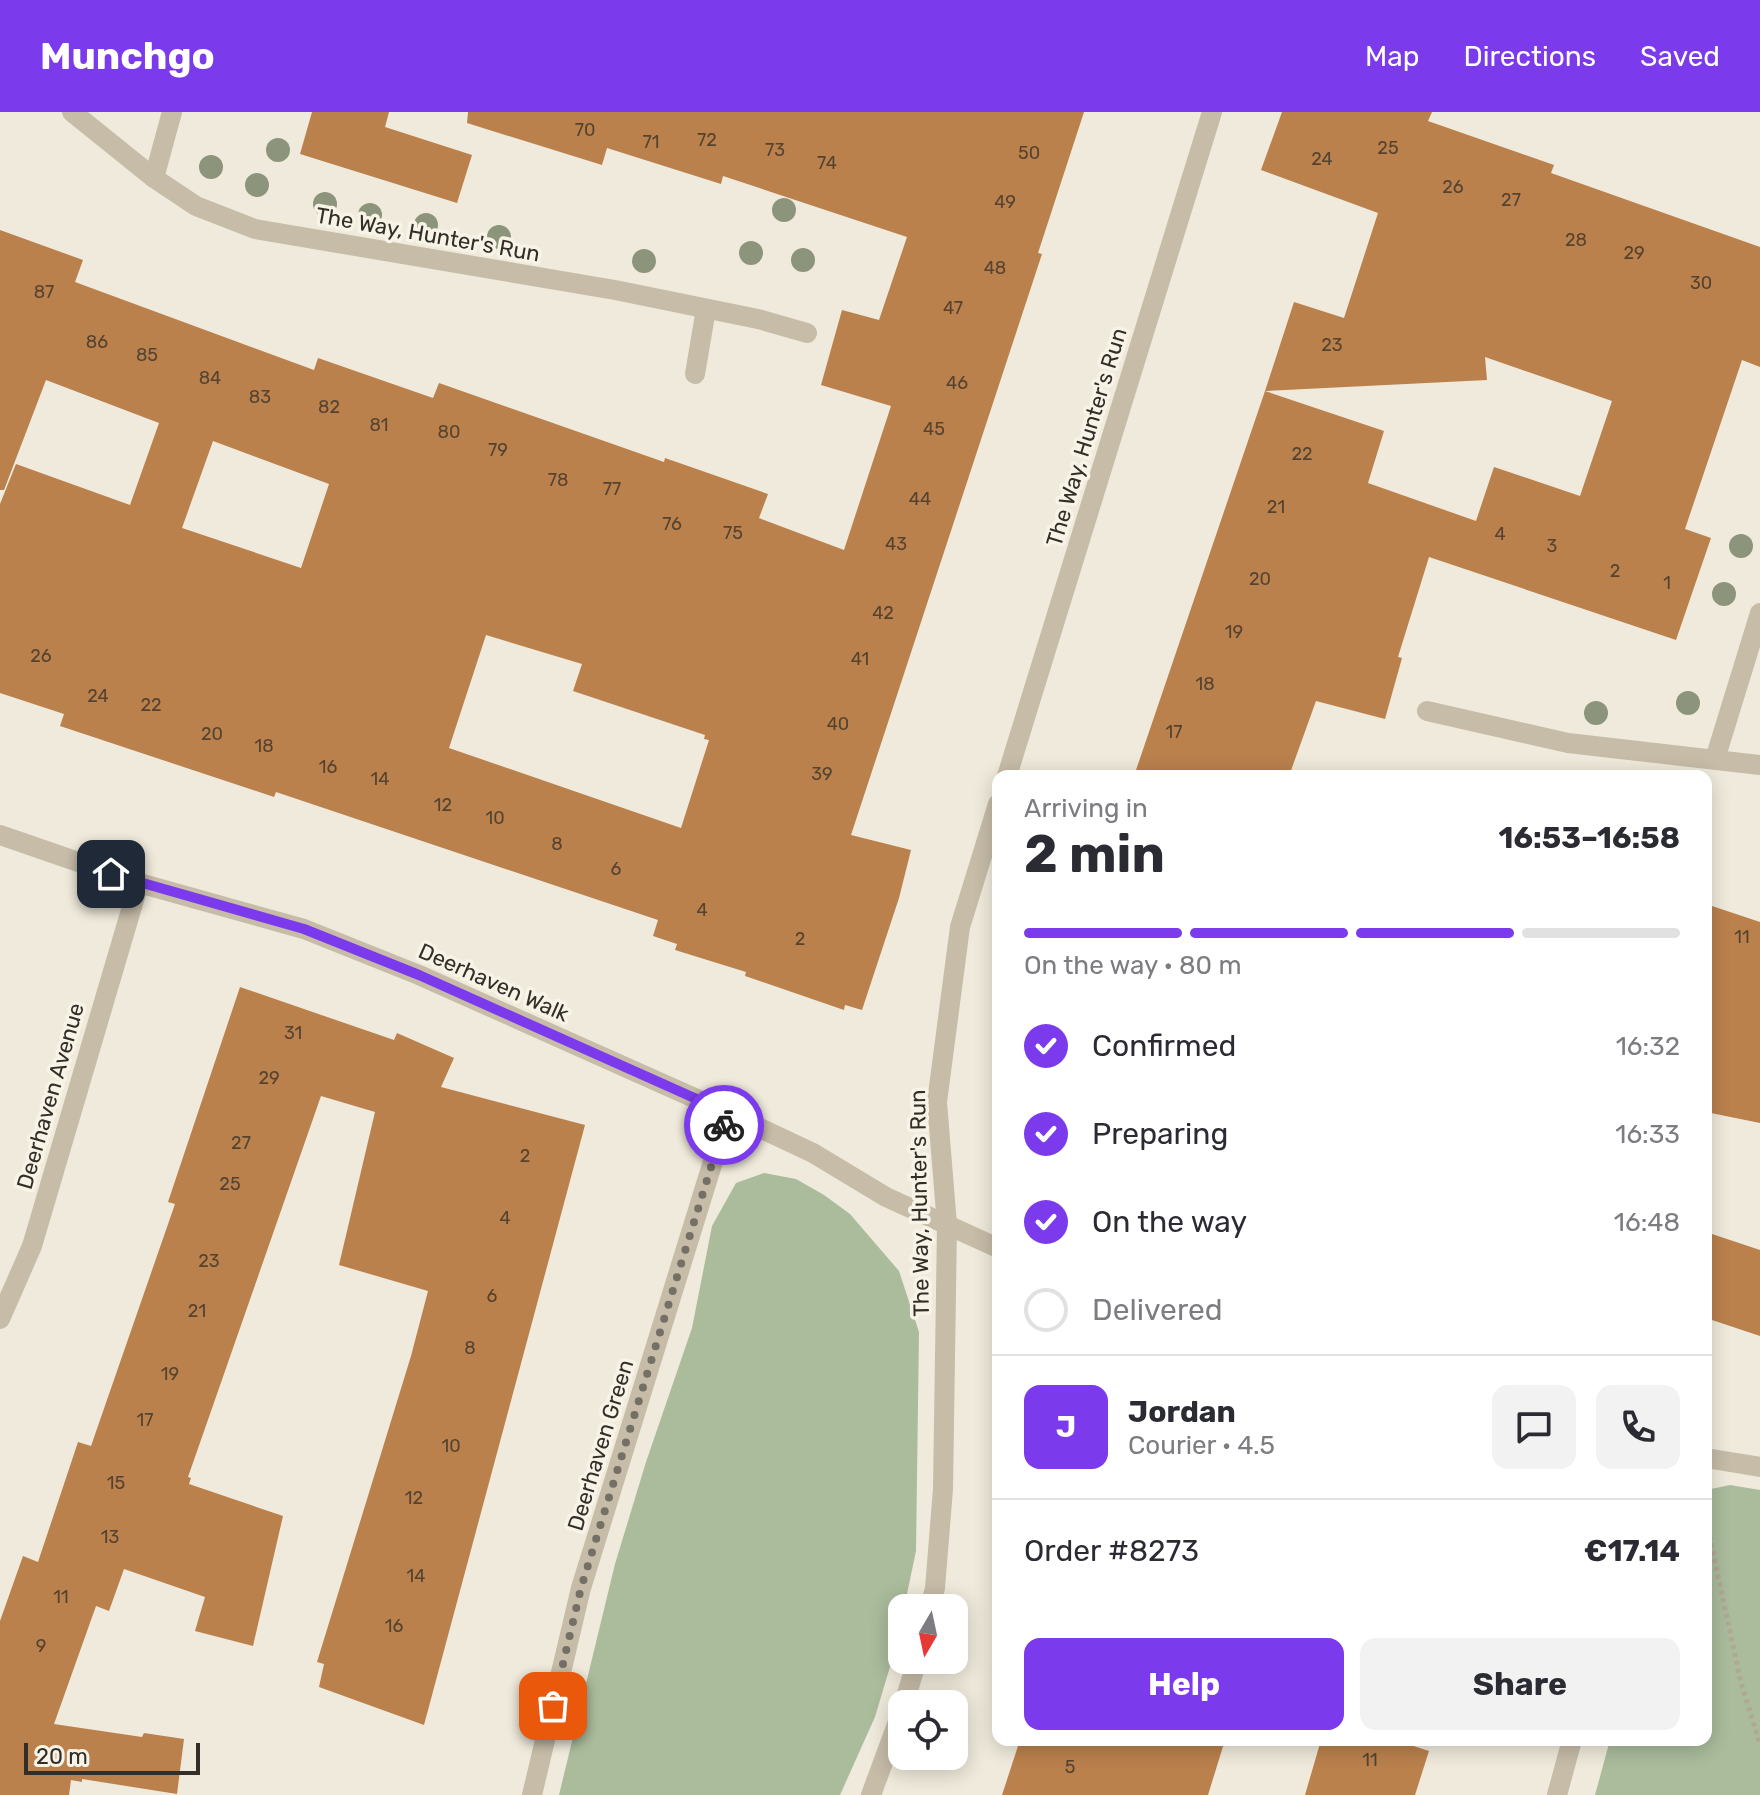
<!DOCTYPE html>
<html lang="en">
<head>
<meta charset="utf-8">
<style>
  body { margin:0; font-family:Rubik,sans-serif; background:#f2f2f3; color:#2b2b33; height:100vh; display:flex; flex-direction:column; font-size:30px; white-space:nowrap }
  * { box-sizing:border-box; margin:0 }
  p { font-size:26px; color:#7c7c81 }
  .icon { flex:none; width:44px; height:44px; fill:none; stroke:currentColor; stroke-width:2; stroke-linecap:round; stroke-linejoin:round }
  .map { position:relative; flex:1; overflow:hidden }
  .sheet { position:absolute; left:992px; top:658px; width:720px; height:976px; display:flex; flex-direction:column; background:#fff; border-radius:16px; box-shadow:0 4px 20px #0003 }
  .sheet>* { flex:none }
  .needle { width:52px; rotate:189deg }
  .controls { position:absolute; left:888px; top:1482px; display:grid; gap:16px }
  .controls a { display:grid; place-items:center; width:80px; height:80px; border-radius:16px; background:#fff; box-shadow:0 4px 20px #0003; font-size:40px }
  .scale { position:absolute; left:24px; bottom:20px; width:176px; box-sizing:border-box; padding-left:8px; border:4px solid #332e27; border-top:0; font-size:22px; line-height:28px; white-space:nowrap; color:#332e27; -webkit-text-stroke:6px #f7f3e6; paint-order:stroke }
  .pin { position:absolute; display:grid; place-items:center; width:68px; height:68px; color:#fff; margin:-34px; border-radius:16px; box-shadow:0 4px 12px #0006 }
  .courier { position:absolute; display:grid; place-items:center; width:80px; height:80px; margin:-40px; border:6px solid #7c3aed; border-radius:50%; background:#fff; color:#222; box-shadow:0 2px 10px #0007 }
  .overview em { font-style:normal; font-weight:700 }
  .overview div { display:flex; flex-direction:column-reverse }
  .overview { display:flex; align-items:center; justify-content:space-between; height:136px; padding:0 32px }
  h1 { font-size:52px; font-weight:700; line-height:60px }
  .bar { display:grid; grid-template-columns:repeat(4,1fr); gap:12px 8px; align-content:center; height:96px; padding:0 32px }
  .bar i { height:10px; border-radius:6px; background:#e1e1e2 }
  .bar .selected { background:#7c3aed }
  .bar p { grid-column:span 4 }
  .line { display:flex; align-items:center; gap:20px; padding:0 32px; border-top:2px solid #e1e1e2 }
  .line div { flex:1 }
  .round { display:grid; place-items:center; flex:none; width:84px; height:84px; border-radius:16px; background:#f2f2f3 }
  ol { padding:0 32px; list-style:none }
  li { display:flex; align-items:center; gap:24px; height:88px }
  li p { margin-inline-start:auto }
  li .icon { padding:8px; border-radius:50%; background:#7c3aed; color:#fff; stroke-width:4 }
  li:last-child { color:#7c7c81 }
  li i { width:44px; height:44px; border:4px solid #e1e1e2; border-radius:50% }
  .action { display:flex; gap:16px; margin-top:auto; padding:16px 32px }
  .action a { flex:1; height:92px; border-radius:16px; background:#7c3aed; color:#fff; font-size:32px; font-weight:700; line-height:92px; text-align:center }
  .action a+a { background:#f2f2f3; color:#2b2b33 }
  header { display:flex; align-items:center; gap:48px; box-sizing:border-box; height:112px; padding:0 40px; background:#7c3aed; color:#fff }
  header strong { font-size:38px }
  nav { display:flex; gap:44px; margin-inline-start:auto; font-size:28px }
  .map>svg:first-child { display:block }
  .green { fill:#aabc9c }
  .building { fill:#ba814d; fill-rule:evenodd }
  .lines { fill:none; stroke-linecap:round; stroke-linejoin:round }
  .path { stroke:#b1a792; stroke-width:5; stroke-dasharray:4 4; stroke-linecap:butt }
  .street { stroke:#c6bca8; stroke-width:20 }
  .tree { fill:#8c957b }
  .done { stroke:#757066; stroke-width:8; stroke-dasharray:0 14.4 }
  .route { stroke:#7c3aed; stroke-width:10 }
  .labels { text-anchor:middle; stroke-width:7; stroke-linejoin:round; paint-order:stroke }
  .number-label { font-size:18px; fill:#554330 }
  .street-label { font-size:22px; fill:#332e27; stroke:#f7f3e6 }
</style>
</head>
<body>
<header>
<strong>Munchgo</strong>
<nav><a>Map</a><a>Directions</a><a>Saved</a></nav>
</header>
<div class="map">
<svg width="1760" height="1683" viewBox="0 0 1760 1683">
  <rect width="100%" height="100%" fill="#efeadb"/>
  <g class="green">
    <polygon points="764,1061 796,1067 824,1083 850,1102 899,1159 919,1220 916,1439 904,1496 902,1496 898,1528 875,1605 840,1683 559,1683 615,1452 646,1350 692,1216 712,1114 736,1071"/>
    <polygon points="1730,1373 1760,1378 1760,1683 1595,1683 1610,1628 1706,1628 1706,1378"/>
  </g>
  <g class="building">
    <polygon points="312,0 389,0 385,15 472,43 457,91 300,42"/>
    <path d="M468,0H1084L1038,141L1042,142L851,723L911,738L899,786L862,898L845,893L844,898L745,864L746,860L675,838L677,832L653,824L658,808L276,680L274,685L60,614L64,602L0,581V392L16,352L130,393L159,311L46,268L4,378H0V118L83,148L75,170L314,258L318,246L433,286L439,271L664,350L665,346L768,382L759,406L844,438L891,294L821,273L842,198L879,208L907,125L723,64L721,72L607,36L602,53L467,11ZM213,329L329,372L301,456L182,416ZM486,523L582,552L573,579L705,623L704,627L709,628L681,716L449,636Z"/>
    <polygon points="1282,0 1432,0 1428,9 1554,53 1551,61 1760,135 1760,255 1742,248 1685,417 1711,426 1676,528 1429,445 1398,545 1402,546 1385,607 1316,589 1289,664 1134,664 1265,279 1384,319 1368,371 1476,409 1494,355 1580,384 1612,289 1485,245 1487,268 1265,279 1294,190 1344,206 1378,101 1261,58"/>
    <polygon points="1706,792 1760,810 1760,1011 1706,1000"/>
    <polygon points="240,875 394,928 397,921 454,946 441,975 585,1013 424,1613 319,1575 324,1552 317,1550 411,1244 428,1179 339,1153 375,1000 321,984 188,1365 191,1366 189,1372 283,1404 253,1534 195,1519 205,1485 124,1457 109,1499 96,1494 54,1612 142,1625 144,1621 184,1627 177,1682 82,1667 82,1670 71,1668 69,1683 0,1683 0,1509 23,1444 38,1450 78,1330 91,1334 175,1092 168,1090"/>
    <polygon points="1706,1120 1760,1138 1760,1224 1706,1206"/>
    <polygon points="1020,1628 1225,1628 1208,1683 1002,1683"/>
    <polygon points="1321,1628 1395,1628 1429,1639 1415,1683 1305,1683"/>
  </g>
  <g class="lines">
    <polyline class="path" points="1706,1408 1741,1571 1760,1632"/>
    <g class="street">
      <polyline points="72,0 154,66 196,94 255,117 615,178 758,207 807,221"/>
      <polyline points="154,66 172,0"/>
      <polyline points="695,262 706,197"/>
      <polyline points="1427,599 1568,631 1760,653"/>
      <polyline points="1715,647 1760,501"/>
      <polyline points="1007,664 1212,0"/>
      <polyline points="0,723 139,771 304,817 419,863 728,1001 813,1041 886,1085 998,1136"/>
      <polyline points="0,1207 32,1134 139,771"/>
      <polyline points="1706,1346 1760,1355"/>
      <polyline points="930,1496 935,1476 943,1377 947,1113 937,990 960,815 998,692"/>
      <polyline points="904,1592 917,1548"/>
      <polyline points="532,1683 581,1476 728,1001"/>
      <polyline points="871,1683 902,1599"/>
      <polyline points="1557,1683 1572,1628"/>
    </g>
  </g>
  <g class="tree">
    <circle cx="278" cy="38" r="12"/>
    <circle cx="211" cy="55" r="12"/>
    <circle cx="257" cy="73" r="12"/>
    <circle cx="325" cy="92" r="12"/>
    <circle cx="784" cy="98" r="12"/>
    <circle cx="370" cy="103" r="12"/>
    <circle cx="426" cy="113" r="12"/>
    <circle cx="499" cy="125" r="12"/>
    <circle cx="751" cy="141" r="12"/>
    <circle cx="803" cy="148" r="12"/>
    <circle cx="644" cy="149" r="12"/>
    <circle cx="1741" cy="434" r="12"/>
    <circle cx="1724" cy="482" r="12"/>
    <circle cx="1688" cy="591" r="12"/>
    <circle cx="1596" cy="601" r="12"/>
  </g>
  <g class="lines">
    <polyline class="done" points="553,1594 581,1476 724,1013"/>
    <polyline class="route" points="111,762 304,817 419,863 728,1001 724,1013"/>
  </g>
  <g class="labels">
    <g class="number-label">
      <text x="585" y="24">70</text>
      <text x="707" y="34">72</text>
      <text x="651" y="36">71</text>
      <text x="1388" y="42">25</text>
      <text x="775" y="44">73</text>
      <text x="1029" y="47">50</text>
      <text x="1322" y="53">24</text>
      <text x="827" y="57">74</text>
      <text x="1453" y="81">26</text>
      <text x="1511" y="94">27</text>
      <text x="1005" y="96">49</text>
      <text x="1576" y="134">28</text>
      <text x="1634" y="147">29</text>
      <text x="995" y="162">48</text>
      <text x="1701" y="177">30</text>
      <text x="44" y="186">87</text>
      <text x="953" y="202">47</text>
      <text x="97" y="236">86</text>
      <text x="1332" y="239">23</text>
      <text x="147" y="249">85</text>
      <text x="210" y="272">84</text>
      <text x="957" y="277">46</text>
      <text x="260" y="291">83</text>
      <text x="329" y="301">82</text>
      <text x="379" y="319">81</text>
      <text x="934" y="323">45</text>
      <text x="449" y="326">80</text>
      <text x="498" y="344">79</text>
      <text x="1302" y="348">22</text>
      <text x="558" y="374">78</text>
      <text x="612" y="383">77</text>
      <text x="920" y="393">44</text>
      <text x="1276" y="401">21</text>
      <text x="672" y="418">76</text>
      <text x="733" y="427">75</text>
      <text x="1500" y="428">4</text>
      <text x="896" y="438">43</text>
      <text x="1552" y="440">3</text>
      <text x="1615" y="465">2</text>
      <text x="1260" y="473">20</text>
      <text x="1667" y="477">1</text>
      <text x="883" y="507">42</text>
      <text x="1234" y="526">19</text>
      <text x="41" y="550">26</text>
      <text x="860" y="553">41</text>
      <text x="1205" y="578">18</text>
      <text x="98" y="590">24</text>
      <text x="151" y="599">22</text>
      <text x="838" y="618">40</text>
      <text x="1174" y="626">17</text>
      <text x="212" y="628">20</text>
      <text x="264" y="640">18</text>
      <text x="328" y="661">16</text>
      <text x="822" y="668">39</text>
      <text x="380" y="673">14</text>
      <text x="443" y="699">12</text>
      <text x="495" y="712">10</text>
      <text x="557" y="738">8</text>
      <text x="616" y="763">6</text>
      <text x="702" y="804">4</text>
      <text x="1742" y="831">11</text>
      <text x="800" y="833">2</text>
      <text x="293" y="927">31</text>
      <text x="269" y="972">29</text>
      <text x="241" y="1037">27</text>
      <text x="525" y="1050">2</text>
      <text x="230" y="1078">25</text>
      <text x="505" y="1112">4</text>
      <text x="209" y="1155">23</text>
      <text x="492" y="1190">6</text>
      <text x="197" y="1205">21</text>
      <text x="470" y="1242">8</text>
      <text x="170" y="1268">19</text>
      <text x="145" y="1314">17</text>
      <text x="451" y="1340">10</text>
      <text x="116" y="1377">15</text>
      <text x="414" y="1392">12</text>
      <text x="110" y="1431">13</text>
      <text x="416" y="1470">14</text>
      <text x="61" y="1491">11</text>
      <text x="394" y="1520">16</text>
      <text x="41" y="1540">9</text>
      <text x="1370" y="1654">11</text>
      <text x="1070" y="1661">5</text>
    </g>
    <g class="street-label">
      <text transform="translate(428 122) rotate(10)" y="8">The Way, Hunter's Run</text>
      <text transform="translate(1086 325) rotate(-73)" y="8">The Way, Hunter's Run</text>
      <text transform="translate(494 870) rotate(24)" y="8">Deerhaven Walk</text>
      <text transform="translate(50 984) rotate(-74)" y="8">Deerhaven Avenue</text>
      <text transform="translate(919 1091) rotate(-91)" y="8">The Way, Hunter's Run</text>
      <text transform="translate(600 1333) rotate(-73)" y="8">Deerhaven Green</text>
    </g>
  </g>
</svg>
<div class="controls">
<a><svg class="needle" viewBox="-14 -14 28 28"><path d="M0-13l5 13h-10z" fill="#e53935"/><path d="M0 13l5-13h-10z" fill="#7c7c81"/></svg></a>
<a><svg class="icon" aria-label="locate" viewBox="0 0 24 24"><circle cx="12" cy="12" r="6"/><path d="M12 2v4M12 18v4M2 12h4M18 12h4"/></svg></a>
</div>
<div class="scale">20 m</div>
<div class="pin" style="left:553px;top:1594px;background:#ea580c"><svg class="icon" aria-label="bag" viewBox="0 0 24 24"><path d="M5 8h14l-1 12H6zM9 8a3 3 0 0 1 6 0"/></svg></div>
<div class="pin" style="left:111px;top:762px;background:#1f2937"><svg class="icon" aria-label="home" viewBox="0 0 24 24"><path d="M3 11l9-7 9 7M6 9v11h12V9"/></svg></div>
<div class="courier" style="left:724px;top:1013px"><svg class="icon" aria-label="bike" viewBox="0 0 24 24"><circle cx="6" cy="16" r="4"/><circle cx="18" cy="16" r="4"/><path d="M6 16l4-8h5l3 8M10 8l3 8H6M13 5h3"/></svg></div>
<section class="sheet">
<div class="overview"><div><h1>2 min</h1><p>Arriving in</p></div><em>16:53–16:58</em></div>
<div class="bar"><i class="selected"></i><i class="selected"></i><i class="selected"></i><i></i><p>On the way · 80 m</p></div>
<ol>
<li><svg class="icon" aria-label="check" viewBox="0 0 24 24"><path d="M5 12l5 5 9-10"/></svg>Confirmed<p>16:32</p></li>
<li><svg class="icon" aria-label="check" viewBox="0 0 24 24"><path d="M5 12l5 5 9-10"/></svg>Preparing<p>16:33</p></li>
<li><svg class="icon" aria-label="check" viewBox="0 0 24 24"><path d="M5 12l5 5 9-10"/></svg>On the way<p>16:48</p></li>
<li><i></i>Delivered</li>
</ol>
<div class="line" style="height:144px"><b class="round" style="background:#7c3aed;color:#fff">J</b><div><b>Jordan</b><p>Courier · 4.5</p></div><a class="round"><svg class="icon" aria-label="chat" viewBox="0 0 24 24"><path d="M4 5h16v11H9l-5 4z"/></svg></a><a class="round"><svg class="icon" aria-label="phone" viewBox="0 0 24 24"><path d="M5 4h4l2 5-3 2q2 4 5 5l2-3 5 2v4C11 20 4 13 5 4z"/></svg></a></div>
<div class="line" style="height:104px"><div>Order #8273</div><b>€17.14</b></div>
<div class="action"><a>Help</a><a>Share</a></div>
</section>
</div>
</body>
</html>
